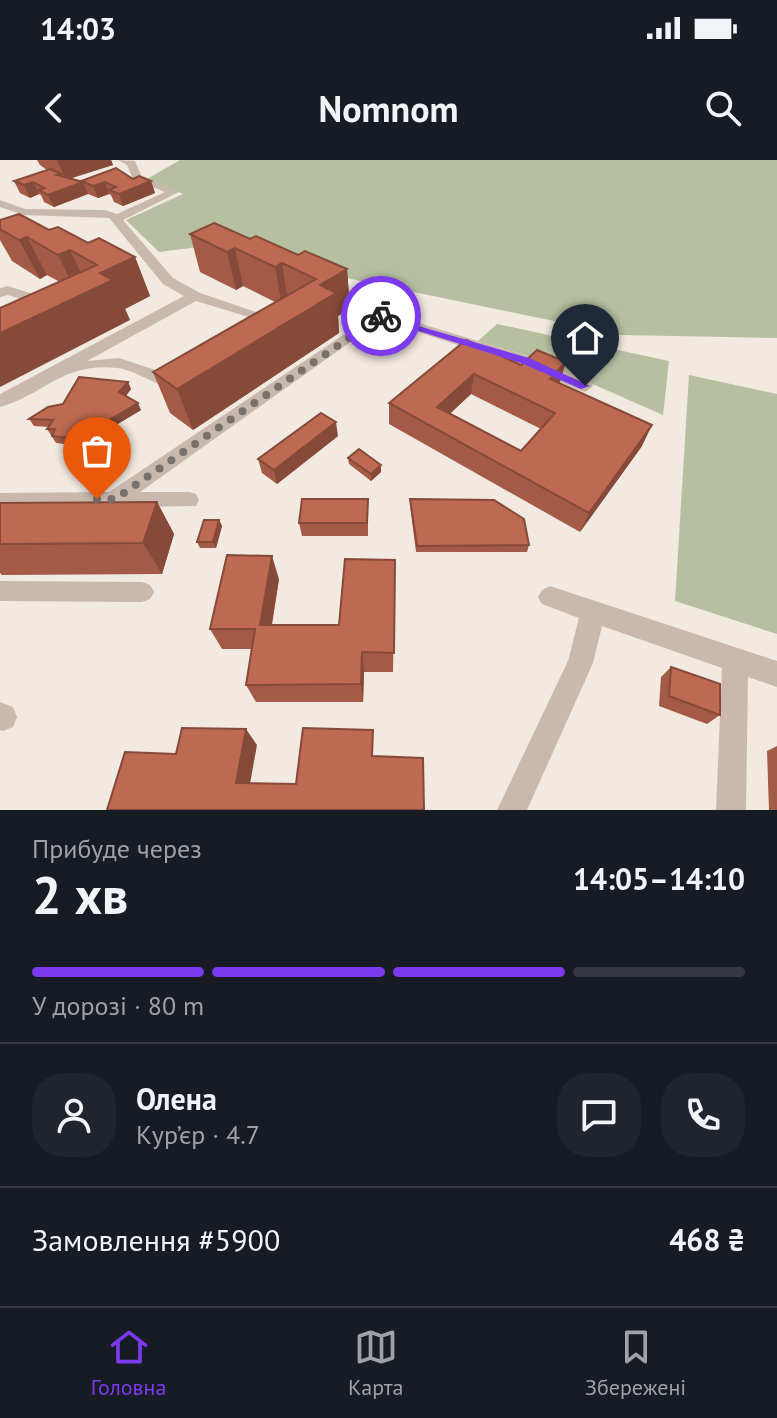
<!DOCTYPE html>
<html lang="uk">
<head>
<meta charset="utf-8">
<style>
  body { margin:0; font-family:"PT Sans",sans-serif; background:#20242c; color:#f1f3f6; height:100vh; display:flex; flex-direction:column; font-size:30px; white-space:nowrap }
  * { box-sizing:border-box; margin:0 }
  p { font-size:26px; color:#9ea1a6 }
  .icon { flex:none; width:44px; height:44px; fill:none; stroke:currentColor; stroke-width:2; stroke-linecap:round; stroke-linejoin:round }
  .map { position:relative; height:650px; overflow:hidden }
  .side { display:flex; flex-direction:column; background:#171b24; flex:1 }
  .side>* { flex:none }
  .pin { position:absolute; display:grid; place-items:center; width:68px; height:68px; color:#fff; margin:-82px -34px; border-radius:50% 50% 50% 0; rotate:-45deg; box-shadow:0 0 8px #0007 }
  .pin .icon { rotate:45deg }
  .courier { position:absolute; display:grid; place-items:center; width:80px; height:80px; margin:-40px; border:6px solid #7c3aed; border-radius:50%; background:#fff; color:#222; box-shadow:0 2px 10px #0007 }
  .headline em { font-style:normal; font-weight:700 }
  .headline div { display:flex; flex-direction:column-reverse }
  .headline { display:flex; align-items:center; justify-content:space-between; height:136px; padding:0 32px }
  h1 { font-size:52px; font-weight:700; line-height:60px }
  .bar { display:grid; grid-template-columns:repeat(4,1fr); gap:12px 8px; align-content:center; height:96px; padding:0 32px }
  .bar i { height:10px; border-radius:6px; background:#363941 }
  .bar .on { background:#7c3aed }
  .bar p { grid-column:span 4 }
  .line { display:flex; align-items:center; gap:20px; padding:0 32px; border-top:2px solid #363941 }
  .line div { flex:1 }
  .round { display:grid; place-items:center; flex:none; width:84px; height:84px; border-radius:32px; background:#20242c }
  .status { display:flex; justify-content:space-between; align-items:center; height:56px; padding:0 40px; background:#171b24; direction:ltr }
  .status svg { height:22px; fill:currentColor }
  header { display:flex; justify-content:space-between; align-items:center; height:104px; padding:0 32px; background:#171b24; font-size:36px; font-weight:700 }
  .menu { display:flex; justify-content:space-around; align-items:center; height:112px; border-top:2px solid #363941; background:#171b24; font-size:22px; color:#9ea1a6 }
  .menu a { display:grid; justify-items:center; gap:4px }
  .menu .on { color:#7c3aed }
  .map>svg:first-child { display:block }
  .green { fill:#b6c0a1 }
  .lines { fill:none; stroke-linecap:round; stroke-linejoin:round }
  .minor { fill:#c9b9ad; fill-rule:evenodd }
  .wall { fill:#a35b47; fill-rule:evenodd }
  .shaded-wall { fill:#854a39 }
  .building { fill:#be6a52; stroke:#854a39; stroke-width:2; fill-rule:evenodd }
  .route { fill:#7c3aed }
  .done { stroke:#79706a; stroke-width:8; stroke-dasharray:0 14.4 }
</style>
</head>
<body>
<div class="status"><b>14:03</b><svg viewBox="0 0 49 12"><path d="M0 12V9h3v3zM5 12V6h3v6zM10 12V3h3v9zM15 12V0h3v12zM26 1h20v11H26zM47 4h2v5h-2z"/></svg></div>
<header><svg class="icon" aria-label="back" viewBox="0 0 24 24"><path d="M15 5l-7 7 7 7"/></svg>Nomnom<svg class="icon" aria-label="search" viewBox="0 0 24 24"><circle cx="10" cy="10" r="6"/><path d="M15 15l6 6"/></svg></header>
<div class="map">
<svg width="777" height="650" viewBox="0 0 777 650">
  <rect width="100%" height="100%" fill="#f2e9e0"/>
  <g class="green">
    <polygon points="180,0 777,0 777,178 621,175 198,87 159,92 126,60 183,34 147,19"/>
    <polygon points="497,164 669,201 663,255 531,197 478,181"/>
    <polygon points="689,215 777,234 777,474 675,441"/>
  </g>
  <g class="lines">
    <g class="minor">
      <path d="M118,0L135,1L141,15L179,32L123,60L173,118L200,133L285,162L278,166L196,141L87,201L119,198L183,219L185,223L183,227C162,232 138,210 117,208C62,202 44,235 0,247V234L184,136L163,124L109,58L24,55L0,47V40L25,49L105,50L117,54L165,32L133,19L127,5Z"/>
      <polygon points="8,126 58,142 60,145 53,149 8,135 0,137 0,128"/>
      <polygon points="379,151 531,197 591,222 593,226 585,232 579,230 519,205 381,160 140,332 189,332 196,334 199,340 196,346 0,349 0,333 109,332"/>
      <polygon points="0,421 142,422 150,425 154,432 150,439 142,442 0,441"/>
      <polygon points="550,426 777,501 777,527 748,517 746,650 716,650 722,508 602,466 593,503 527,650 497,650 568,501 579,458 542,444 538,437 542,430"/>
      <polygon points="0,542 13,547 17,557 13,567 3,571 0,570"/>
    </g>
  </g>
  <g class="wall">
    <polygon points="37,0 111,0 113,5 69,18 82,22 133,19 151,21 155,33 123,46 114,42 111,35 109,34 98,38 88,34 54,47 44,42 41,35 39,34 30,38 20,33 14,21 47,10 40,5"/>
    <polygon points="0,60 49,70 135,97 150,136 125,149 130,160 47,115 40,119 12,101 0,80"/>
    <polygon points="190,74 250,79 347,109 350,149 338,156 339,173 193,270 170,253 153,212 275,142 243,126 236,130 200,112"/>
    <path d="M466,180L559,223L642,286L580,372L389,264V243ZM471,234L541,269L521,291L450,253Z"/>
    <polygon points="128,222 131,229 126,236 141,250 81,286 56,283 47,269 49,267 34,266 29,259 63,244"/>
    <polygon points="338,276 277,324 262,313 258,299"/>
    <polygon points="348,298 381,312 371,321 349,304"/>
    <polygon points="410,339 529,385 527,392 416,392 410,345"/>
    <polygon points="157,342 174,374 162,414 2,415 0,413 0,343"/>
    <polygon points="368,352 368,376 302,376 299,363"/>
    <polygon points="219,360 222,366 216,388 200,388 197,382"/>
    <polygon points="395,400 393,512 364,512 363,542 256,542 246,525 252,489 222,489 210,469 279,419 272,465 339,465"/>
    <polygon points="671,507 720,555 707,564 659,546 661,517"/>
    <polygon points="777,586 777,650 769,650 767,591"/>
  </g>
  <g class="shaded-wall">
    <polygon points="57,0 111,0 113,5 66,20"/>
    <polygon points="151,21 155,33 123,46 119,34"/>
    <polygon points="33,22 39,34 30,38 24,25"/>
    <polygon points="83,22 88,34 54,47 48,35"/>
    <polygon points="105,22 109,34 98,38 93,26"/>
    <polygon points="27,77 47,115 40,119 19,80"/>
    <polygon points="235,88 243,126 236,130 227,92"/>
    <polygon points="70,90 88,129 77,134 58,95"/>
    <polygon points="135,97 150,136 125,149 130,160 0,227 0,173 100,113"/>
    <polygon points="282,103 288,142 282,146 275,107"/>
    <polygon points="347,109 350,149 338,156 339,173 193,270 177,229 320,125"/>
    <polygon points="566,202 560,222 544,239 550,219"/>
    <polygon points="474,214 471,234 436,267 437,247"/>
    <polygon points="128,222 131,229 123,239 119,232"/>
    <polygon points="138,243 141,250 81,286 77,279"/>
    <polygon points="336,262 338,276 277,324 274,310"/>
    <polygon points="652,265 642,286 580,372 589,353"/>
    <polygon points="381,305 381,312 371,321 371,314"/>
    <polygon points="157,342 174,374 162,414 143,383"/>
    <polygon points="219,360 222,366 216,388 213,382"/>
    <polygon points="272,396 279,419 268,486 260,465"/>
    <polygon points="362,492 364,512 363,542 361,524"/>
    <polygon points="246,569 257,585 248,635 236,623"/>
  </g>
  <g class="building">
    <polygon points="116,8 133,19 139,16 151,21 119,34 109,30 116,27 105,22 93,26 81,21"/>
    <polygon points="50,9 61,14 57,15 83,22 48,35 39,30 45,28 33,22 24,25 14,21"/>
    <polygon points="19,54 49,70 58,67 88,83 99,78 135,97 100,113 113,120 0,173 0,148 97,105 70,90 58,95 27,77 19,80 0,69 0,60"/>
    <polygon points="214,63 250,79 256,76 298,95 305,91 347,109 320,125 336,133 177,229 153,212 316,119 282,103 275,107 235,88 227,92 190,74"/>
    <path d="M466,180L521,205L537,190L566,202L550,219L652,265L589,353L389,243ZM474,214L555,253L521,291L437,247Z"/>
    <polygon points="79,217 128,222 119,232 138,243 77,279 52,276 55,269 47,269 53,260 29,259 48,247 63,244"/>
    <polygon points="321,253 336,262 274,310 258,299"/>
    <polygon points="359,289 381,305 371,314 348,298"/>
    <polygon points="302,339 368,339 367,363 299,363"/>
    <polygon points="410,339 494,340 524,359 529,385 417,386"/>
    <polygon points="157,342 143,383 0,384 0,343"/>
    <polygon points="204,360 219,360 213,382 197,382"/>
    <polygon points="227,395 272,396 260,465 339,465 345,399 395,400 394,493 362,492 361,524 246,525 255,469 210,469"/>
    <polygon points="671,507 720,524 720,555 669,536"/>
    <polygon points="182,568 246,569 236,623 296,624 303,568 373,570 372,596 423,598 424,650 107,650 125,592 176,594"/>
  </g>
  <polygon class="route" points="377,154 529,198 590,226 581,229 521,203 377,158"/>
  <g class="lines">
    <polyline class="done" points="97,339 115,339 381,156"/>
  </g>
</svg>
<div class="pin" style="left:97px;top:339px;background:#ea580c"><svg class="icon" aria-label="bag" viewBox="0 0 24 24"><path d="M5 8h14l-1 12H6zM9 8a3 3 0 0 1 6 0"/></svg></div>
<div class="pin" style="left:585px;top:226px;background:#1f2937"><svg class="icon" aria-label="home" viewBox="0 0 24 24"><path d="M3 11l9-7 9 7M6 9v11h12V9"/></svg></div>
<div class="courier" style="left:381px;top:156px"><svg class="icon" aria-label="bike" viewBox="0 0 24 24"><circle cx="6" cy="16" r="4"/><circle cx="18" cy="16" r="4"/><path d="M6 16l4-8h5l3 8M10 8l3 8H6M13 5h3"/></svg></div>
</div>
<section class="side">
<div class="headline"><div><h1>2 хв</h1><p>Прибуде через</p></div><em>14:05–14:10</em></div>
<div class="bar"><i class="on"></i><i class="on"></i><i class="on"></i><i></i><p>У дорозі · 80 m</p></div>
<div class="line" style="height:144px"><a class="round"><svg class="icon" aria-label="person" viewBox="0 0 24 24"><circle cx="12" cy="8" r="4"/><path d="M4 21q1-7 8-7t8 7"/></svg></a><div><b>Олена</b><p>Кур’єр · 4.7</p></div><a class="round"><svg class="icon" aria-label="chat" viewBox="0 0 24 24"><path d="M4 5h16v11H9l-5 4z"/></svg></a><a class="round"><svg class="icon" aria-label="phone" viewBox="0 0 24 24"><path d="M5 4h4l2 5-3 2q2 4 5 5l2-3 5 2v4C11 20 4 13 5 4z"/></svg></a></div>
<div class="line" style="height:104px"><div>Замовлення #5900</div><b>468 ₴</b></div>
</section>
<nav class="menu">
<a class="on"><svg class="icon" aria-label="home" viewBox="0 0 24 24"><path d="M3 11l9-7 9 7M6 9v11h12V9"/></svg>Головна</a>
<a><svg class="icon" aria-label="map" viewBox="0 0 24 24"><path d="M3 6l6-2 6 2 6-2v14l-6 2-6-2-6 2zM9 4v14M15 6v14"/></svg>Карта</a>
<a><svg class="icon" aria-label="saved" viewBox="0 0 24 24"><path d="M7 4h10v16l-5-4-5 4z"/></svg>Збережені</a>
</nav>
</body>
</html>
